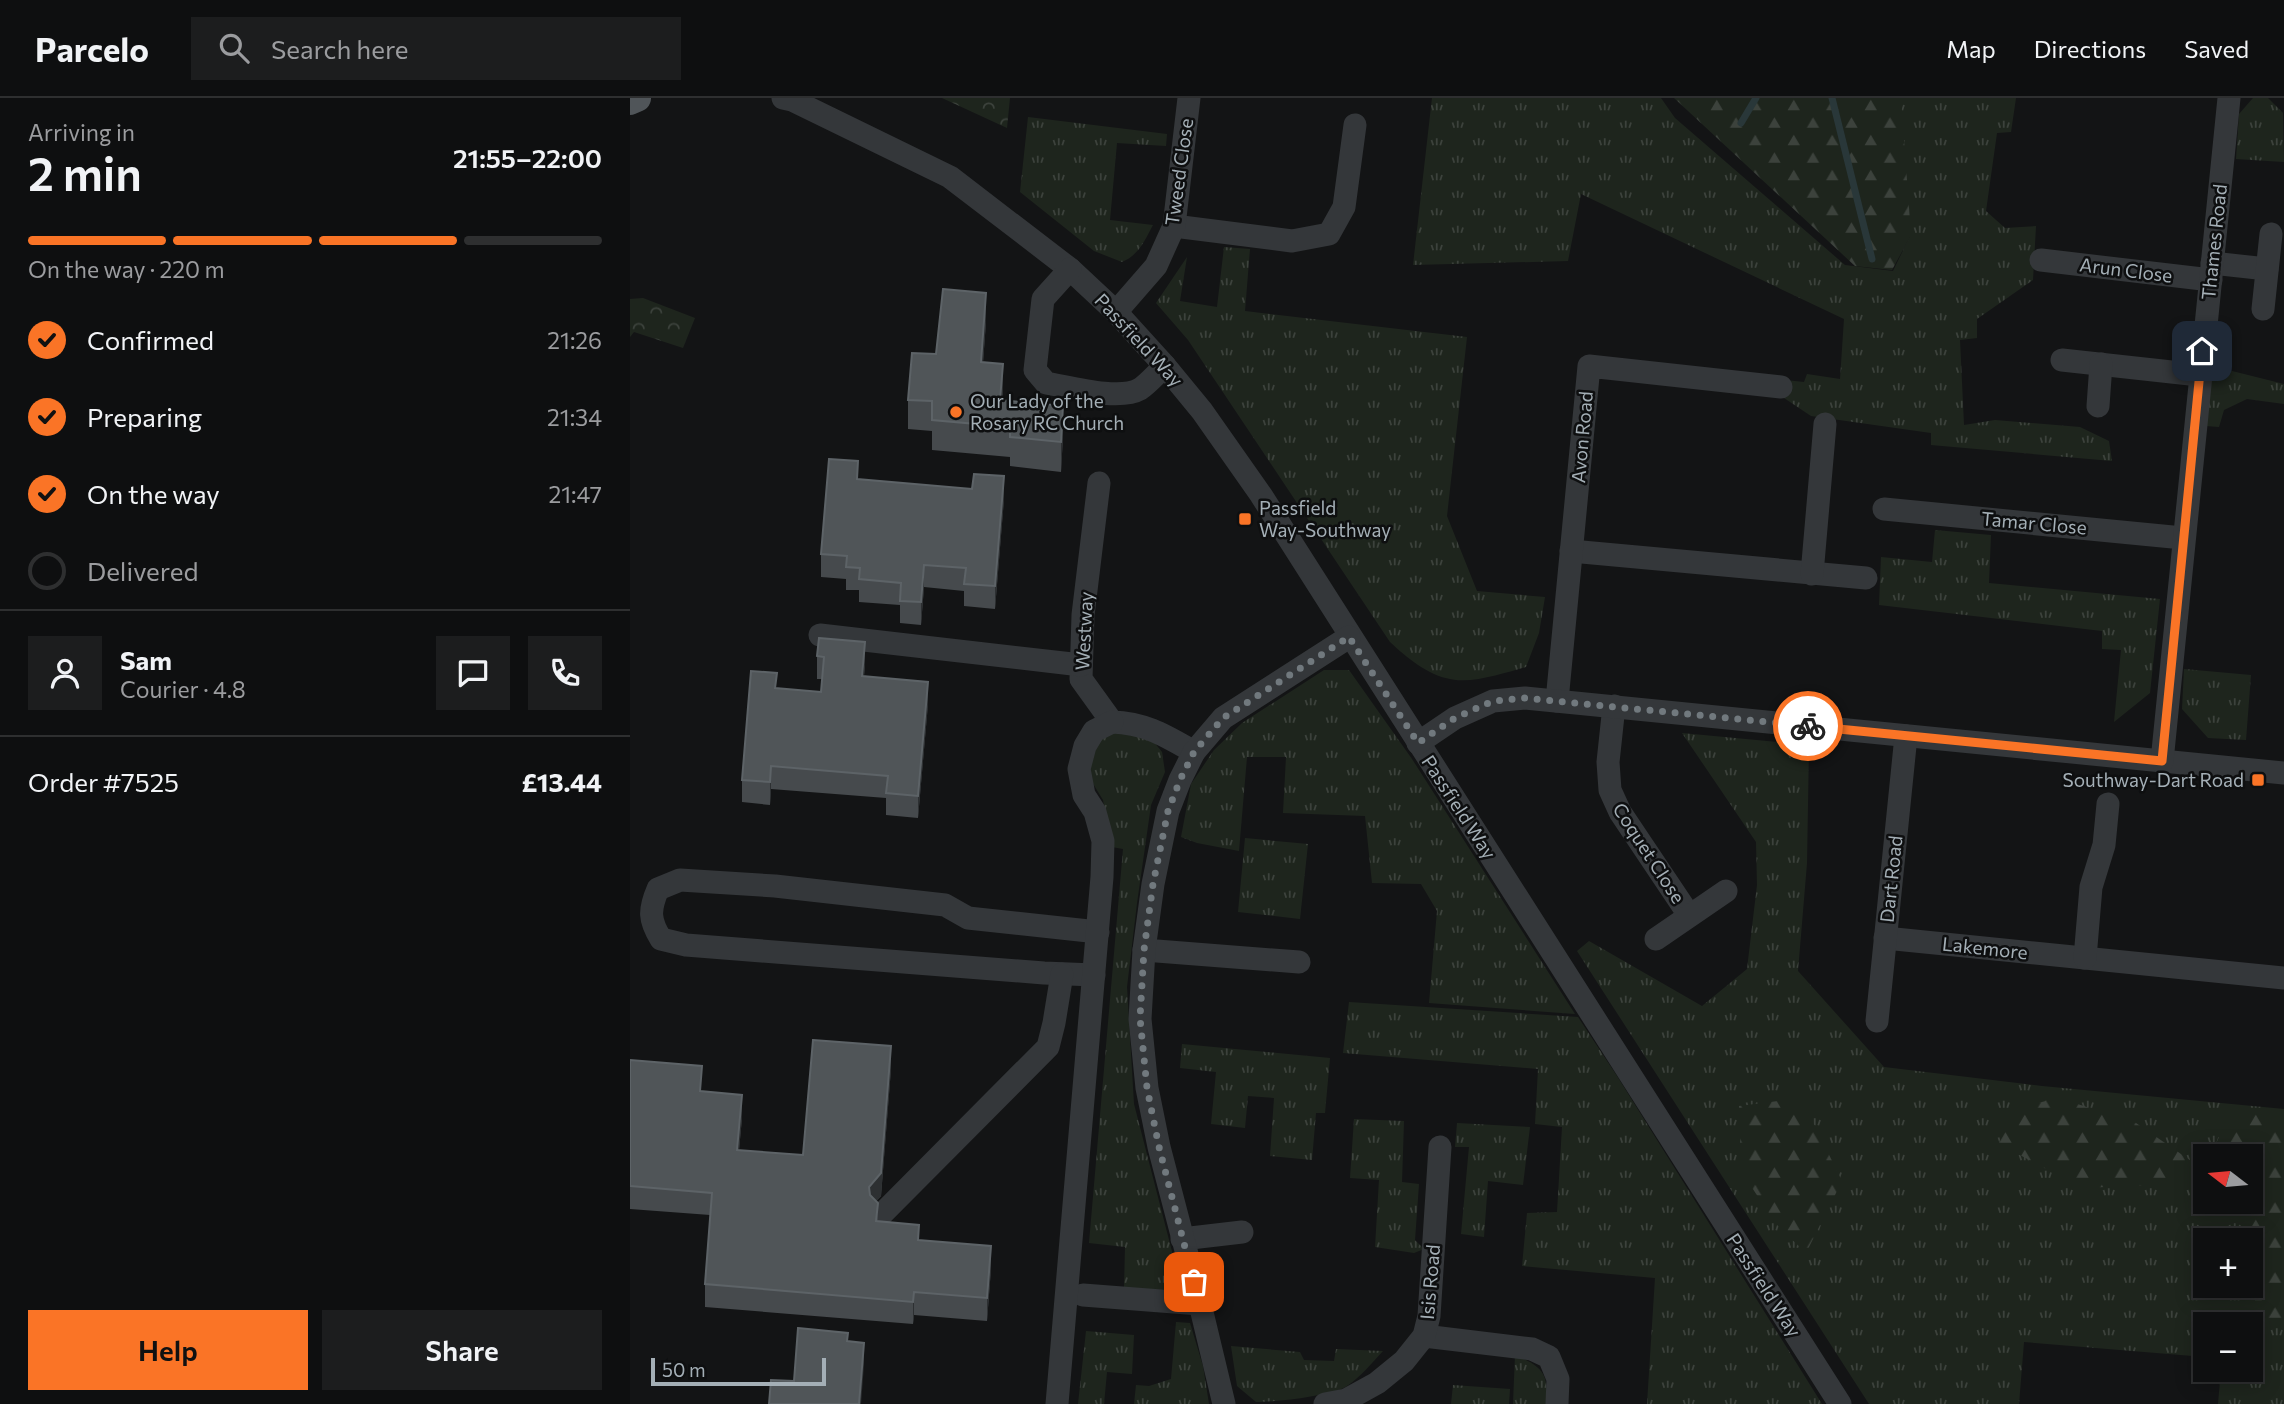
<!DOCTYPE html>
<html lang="en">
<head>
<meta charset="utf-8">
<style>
  body { margin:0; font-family:Commissioner,sans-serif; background:#1c1d1e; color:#f1f3f6; height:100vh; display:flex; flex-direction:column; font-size:26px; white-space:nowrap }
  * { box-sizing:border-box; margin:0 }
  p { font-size:23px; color:#9b9c9f }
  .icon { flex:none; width:38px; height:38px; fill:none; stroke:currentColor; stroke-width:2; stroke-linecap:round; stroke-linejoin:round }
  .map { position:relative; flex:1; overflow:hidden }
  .sheet { display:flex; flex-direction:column; background:#0e0f10; width:630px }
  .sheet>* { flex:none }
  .needle { width:46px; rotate:286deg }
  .tools { position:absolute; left:1563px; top:1046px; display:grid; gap:14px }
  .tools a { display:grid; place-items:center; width:70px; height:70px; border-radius:0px; background:#0e0f10; box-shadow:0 4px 18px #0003,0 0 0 2px #2e2f30; font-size:35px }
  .scale { position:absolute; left:21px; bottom:18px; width:175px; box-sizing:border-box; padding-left:7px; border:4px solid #a4afb6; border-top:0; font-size:19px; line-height:24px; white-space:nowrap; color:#a4afb6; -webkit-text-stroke:5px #0e0f10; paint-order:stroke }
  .pin { position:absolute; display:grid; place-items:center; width:60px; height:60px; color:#fff; margin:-30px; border-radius:14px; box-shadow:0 4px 10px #0006 }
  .courier { position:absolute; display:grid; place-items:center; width:70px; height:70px; margin:-35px; border:5px solid #fa7426; border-radius:50%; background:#fff; color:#222; box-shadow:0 2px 9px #0007 }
  .headline em { font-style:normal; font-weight:600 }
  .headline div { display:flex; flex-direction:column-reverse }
  .headline { display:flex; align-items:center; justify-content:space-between; height:119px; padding:0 28px }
  h1 { font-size:46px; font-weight:600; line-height:52px }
  .bar { display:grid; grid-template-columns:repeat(4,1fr); gap:10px 7px; align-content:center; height:84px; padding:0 28px }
  .bar i { height:9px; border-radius:5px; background:#2e2f30 }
  .bar .selected { background:#fa7426 }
  .bar p { grid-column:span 4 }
  .line { display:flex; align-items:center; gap:18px; padding:0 28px; border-top:2px solid #2e2f30 }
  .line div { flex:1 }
  .round { display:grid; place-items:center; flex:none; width:74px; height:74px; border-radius:0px; background:#1c1d1e }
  ol { padding:0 28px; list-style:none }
  li { display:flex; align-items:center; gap:21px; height:77px }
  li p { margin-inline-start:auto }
  li .icon { padding:7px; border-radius:50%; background:#fa7426; color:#111; stroke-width:4 }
  li:last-child { color:#9b9c9f }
  li i { width:38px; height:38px; border:4px solid #2e2f30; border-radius:50% }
  .button { display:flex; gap:14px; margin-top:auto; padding:14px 28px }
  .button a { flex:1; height:80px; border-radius:0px; background:#fa7426; color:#111; font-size:28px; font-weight:600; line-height:80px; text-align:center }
  .button a+a { background:#1c1d1e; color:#f1f3f6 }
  header { display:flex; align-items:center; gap:42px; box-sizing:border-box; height:98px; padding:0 35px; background:#0e0f10; border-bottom:2px solid #2e2f30 }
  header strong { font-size:33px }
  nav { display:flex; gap:38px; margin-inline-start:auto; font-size:24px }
  .search { width:490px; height:63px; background:#1c1d1e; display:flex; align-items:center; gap:18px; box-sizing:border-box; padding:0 24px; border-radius:0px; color:#9b9c9f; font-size:26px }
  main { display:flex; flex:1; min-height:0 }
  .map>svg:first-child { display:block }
  .grass { fill:url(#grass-tufts); fill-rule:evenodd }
  .forest { fill:url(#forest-firs) }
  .park { fill:url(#park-crowns) }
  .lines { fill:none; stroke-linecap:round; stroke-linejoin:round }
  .stream { stroke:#293739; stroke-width:7 }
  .minor { stroke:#34373a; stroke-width:23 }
  .major { stroke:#505559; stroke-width:28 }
  .wall { fill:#464a4d }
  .shaded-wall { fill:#2d3032 }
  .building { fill:#505558; stroke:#5d6367; stroke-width:2 }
  .done { stroke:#71797e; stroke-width:7; stroke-dasharray:0 12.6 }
  .route { stroke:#fa7426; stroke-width:9 }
  .poi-dot { fill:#fa7426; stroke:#0e0f10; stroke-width:2.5 }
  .labels { text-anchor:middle; stroke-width:5; stroke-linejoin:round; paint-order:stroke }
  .street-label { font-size:19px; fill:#a4afb6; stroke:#0e0f10 }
  .poi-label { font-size:19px; fill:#a4afb6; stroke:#0e0f10; text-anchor:start }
</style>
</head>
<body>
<header>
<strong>Parcelo</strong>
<div class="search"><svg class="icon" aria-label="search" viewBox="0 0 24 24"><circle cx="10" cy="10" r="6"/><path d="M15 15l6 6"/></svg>Search here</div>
<nav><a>Map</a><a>Directions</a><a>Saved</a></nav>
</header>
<main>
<section class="sheet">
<div class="headline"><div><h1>2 min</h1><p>Arriving in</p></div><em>21:55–22:00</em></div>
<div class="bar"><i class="selected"></i><i class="selected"></i><i class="selected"></i><i></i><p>On the way · 220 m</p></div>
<ol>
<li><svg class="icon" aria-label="check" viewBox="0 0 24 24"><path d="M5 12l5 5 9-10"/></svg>Confirmed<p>21:26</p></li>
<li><svg class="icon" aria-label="check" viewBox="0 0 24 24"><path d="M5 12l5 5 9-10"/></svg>Preparing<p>21:34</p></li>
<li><svg class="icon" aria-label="check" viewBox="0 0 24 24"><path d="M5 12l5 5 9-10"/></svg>On the way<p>21:47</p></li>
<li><i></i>Delivered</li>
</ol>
<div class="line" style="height:126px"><a class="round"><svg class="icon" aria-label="person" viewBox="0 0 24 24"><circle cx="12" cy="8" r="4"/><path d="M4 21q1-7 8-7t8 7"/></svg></a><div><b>Sam</b><p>Courier · 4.8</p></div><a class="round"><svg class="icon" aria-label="chat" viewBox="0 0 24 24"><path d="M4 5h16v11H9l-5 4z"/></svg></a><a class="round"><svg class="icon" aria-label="phone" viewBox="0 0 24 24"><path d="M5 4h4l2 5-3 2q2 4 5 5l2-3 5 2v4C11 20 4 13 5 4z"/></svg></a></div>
<div class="line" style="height:91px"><div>Order #7525</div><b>£13.44</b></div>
<div class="button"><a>Help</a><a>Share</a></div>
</section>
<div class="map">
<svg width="1654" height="1306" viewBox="0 0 1654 1306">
  <defs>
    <pattern id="grass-tufts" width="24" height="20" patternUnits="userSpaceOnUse" patternTransform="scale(1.75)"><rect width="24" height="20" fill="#1e251d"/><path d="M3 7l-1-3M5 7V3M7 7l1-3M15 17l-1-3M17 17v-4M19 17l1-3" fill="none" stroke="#3c423c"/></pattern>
    <pattern id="forest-firs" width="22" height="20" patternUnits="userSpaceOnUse" patternTransform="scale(1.75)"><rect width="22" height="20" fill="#1e251d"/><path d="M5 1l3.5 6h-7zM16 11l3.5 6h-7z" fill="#3c423c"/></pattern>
    <pattern id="park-crowns" width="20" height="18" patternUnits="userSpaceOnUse" patternTransform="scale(1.75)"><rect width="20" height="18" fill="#1e251d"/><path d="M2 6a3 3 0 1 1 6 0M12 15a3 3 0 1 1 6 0" fill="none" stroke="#3c423c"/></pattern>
  </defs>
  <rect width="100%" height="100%" fill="#131415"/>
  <g class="grass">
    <polygon points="802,0 1031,0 1045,20 1215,167 1263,173 1280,138 1270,0 1386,0 1381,34 1367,35 1356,113 1375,130 1406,128 1403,182 1347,221 1347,240 1330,242 1334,327 1365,322 1450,329 1479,343 1482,363 1301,347 1301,335 1181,318 1154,300 1155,282 1174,284 1177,276 1210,281 1214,221 951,96 938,163 783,167"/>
    <polygon points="1623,0 1638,0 1653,15 1654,64 1606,61 1609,16"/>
    <path d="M398,19L537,36L536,48L487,45L480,122L523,127C515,142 509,157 492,164L464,153L390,94Z"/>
    <path d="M594,149L620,151L615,213L837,239L817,418L847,493L915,499L909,535L896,569C874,575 842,586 820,581C798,577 776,559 760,544L558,242L526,205L557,159L550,203L587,209Z"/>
    <polygon points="1582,268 1654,286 1654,306 1617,301 1594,312 1589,329 1576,328"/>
    <polygon points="1305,432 1361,437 1359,485 1530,501 1520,595 1484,624 1491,552 1472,551 1472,533 1249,507 1251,459 1302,464"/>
    <polygon points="1554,571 1621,577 1616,642 1578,640 1552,611"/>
    <polygon points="694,572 719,572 782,661 945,916 799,905 807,813 791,786 742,785 735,718 653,715 656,659 617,659 609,753 567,745 551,739 561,686 584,652 612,625"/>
    <polygon points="484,632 520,639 532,654 535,674 521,707 507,805 497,889 504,1006 547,1173 537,1191 521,1194 494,1191 495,1149 459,1145 493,751 482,749 473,702 462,684 458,668 467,641"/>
    <path d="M1052,635L1179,647L1177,765L1168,873L1254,969L1412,988L1654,1011V1306H1588L1591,1272H1620V1227H1575V1259L1394,1244L1389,1306H1239L947,853L959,843L1072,908L1117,871L1127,787L1126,744ZM1575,1059H1620V1104H1575ZM1575,1143H1620V1188H1575Z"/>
    <polygon points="615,740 678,746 670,821 608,814"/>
    <polygon points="719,904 948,919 987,978 1192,1306 1017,1306 1025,1180 892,1168 897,1115 927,1114 932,1029 905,1026 908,971 713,955"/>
    <polygon points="552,946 700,960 695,1015 686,1015 682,1062 640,1058 644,1000 618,998 615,1030 581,1026 586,974 550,970"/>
    <polygon points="724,1021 774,1023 772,1084 789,1086 785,1142 794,1151 784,1155 745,1149 749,1082 720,1080"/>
    <polygon points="827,1025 900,1029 893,1087 858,1083 854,1139 831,1136 839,1049 825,1049"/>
    <polygon points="546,1224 560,1225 573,1268 579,1306 504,1306 506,1287 519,1288 541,1281"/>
    <polygon points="456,1233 504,1237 502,1276 477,1274 474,1306 448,1306"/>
    <path d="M601,1248L670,1254L674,1262L704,1263L706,1251L753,1253C742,1265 730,1279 717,1288C702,1298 645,1304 626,1304L607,1288Z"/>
    <path d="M885,1257C913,1269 918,1275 917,1306H883Z"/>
    <polygon points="823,1287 880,1291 879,1306 821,1306"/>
  </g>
  <g class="forest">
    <polygon points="1044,0 1271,0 1281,137 1262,172 1225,168"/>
    <polygon points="1171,1000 1212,1083 1176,1155 1146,1126 1111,1073 1109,1008"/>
    <polygon points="1429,1000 1506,1025 1567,1067 1548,1086 1452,1090 1369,1046 1377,1012"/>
    <polygon points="1603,1010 1654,1018 1654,1229 1651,1230 1625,1219 1625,1189 1620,1143 1618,1143 1615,1124 1605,1104 1620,1104 1620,1059 1580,1058"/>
  </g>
  <g class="park">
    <polygon points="312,0 380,0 377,30"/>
    <polygon points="13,200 65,220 53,250 4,234 0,239 0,201"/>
  </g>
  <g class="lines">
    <g class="stream">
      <polyline points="1202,0 1242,161"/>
      <polyline points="1111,25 1126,0"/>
    </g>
    <g class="minor">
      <polyline points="153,0 162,2 320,79 440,171 486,214 535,268 572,313 631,397 1210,1306"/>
      <polyline points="544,128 662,143 699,136 714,109 725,27"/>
      <polyline points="1411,162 1581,182"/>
      <polyline points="1582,165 1637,171"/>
      <path d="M440,171L413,201L405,272L416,285C440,289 489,303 510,291C519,285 527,275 535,268"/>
      <polyline points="1633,211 1641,136"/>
      <polyline points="486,214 526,168 544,128 559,0"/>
      <polyline points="1432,262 1569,277"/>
      <polyline points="1468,308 1471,266"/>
      <path d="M469,385L453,517L451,581L482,624C516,625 536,638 564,654"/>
      <polyline points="1254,411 1553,440"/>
      <polyline points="941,453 1236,480"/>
      <polyline points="1182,476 1195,326"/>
      <polyline points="190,537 451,567"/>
      <polyline points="927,603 959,268 1151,289"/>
      <polyline points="984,608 978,664 980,692 990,714 1059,817"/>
      <polyline points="788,645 825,620 863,603 895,600 1654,675"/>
      <path d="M1532,663C1553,442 1576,221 1599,0"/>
      <polyline points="1255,840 1654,880"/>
      <polyline points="1026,841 1096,793"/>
      <polyline points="514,852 669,864"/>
      <polyline points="1455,860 1461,789 1474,747 1478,706"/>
      <path d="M464,877L414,875L56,847L31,841C19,822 19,812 28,791L50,782L145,788L315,807L338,820L468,834"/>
      <polyline points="1247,923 1276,638"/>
      <polyline points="253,1115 418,949 424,925 432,876"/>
      <polyline points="552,1141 612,1134"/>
      <polyline points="453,1197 570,1206"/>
      <polyline points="794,1238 902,1251 919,1259 928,1281 927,1306"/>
      <polyline points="427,1306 472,779 473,743 465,714 454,697 449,671 455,648 464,633 482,624"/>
      <polyline points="594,1306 570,1206 529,1049 517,990 510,921 514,852 523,786 538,713 550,682 564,654 593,620 719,539"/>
      <polyline points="695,1306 716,1302 747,1285 774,1263 794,1238 799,1218 810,1049"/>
    </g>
    <polyline class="major" points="0,3 7,0"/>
  </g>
  <g class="wall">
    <polygon points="356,224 353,264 373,296 373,302 433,338 431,374 380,368 380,359 302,352 302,333 278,331 278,302 306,256"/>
    <polygon points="228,381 374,401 365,511 334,508 334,493 294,489 291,527 270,525 270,507 229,504 229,492 216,492 216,481 191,479 191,456"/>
    <polygon points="189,540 235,567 234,578 298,606 288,720 256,717 256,700 141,691 140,707 112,704 112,682 191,594 192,581 187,581 187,558"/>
    <polygon points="0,962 72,993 112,1020 109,1052 173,1057 261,971 251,1098 246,1103 248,1124 289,1142 361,1171 357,1223 284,1217 283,1226 75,1209 75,1186 80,1117 0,1111"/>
  </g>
  <g class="shaded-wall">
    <polygon points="356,195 356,224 351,294 351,264"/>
    <polygon points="373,266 373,296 370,332 370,302"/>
    <polygon points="433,308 433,338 431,374 431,344"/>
    <polygon points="374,378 374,401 365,511 365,488"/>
    <polygon points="294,467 294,489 291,527 291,504"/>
    <polygon points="235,544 235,567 232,600 232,578"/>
    <polygon points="298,584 298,606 288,720 288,698"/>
    <polygon points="141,668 141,691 140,707 140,684"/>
    <polygon points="261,948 261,971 251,1098 239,1112 239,1089"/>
    <polygon points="112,997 112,1020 107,1074 107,1052"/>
    <polygon points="361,1148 361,1171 357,1223 357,1200"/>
    <polygon points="284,1194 284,1217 283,1226 283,1204"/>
    <polygon points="234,1245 234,1267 231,1306 229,1306"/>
  </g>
  <g class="building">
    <polygon points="313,191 356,195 351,264 373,266 370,302 433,308 431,344 380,339 380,329 302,322 302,303 278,302 282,255 306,256"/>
    <polygon points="199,361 228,363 227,381 342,391 344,376 374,378 365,488 334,486 336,470 294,467 291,504 270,503 271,485 229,481 230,470 216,469 217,458 191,456"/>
    <polygon points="189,540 235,544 232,578 298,584 288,698 256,695 258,678 141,668 140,684 112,682 121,573 147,575 145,590 191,594 194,559 187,558"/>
    <polygon points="183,942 261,948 251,1075 239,1089 240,1097 248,1105 246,1123 289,1127 288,1142 361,1148 357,1200 284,1194 283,1204 75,1186 82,1095 0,1088 0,962 72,968 70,993 112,997 107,1052 173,1057"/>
    <polygon points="168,1230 218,1235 217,1243 234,1245 229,1306 139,1306 141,1282 164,1283"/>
  </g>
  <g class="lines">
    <polyline class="done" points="564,1184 529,1049 517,990 510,920 514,852 523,786 538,713 550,682 564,654 593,620 719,539 788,645 825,620 863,603 895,600 1178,628"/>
    <polyline class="route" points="1178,628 1532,663 1572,253"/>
  </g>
  <g class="poi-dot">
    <circle cx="326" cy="314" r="7"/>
    <rect x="608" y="414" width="14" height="14" rx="3.5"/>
    <rect x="1621" y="675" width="14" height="14" rx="3.5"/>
  </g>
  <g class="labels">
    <g class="street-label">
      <text transform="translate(549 74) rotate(-82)" y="7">Tweed Close</text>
      <text transform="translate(1584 144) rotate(-84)" y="7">Thames Road</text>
      <text transform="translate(1496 172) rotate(7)" y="7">Arun Close</text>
      <text transform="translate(509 242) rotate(47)" y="7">Passfield Way</text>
      <text transform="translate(952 339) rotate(-85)" y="7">Avon Road</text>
      <text transform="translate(1404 425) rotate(5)" y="7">Tamar Close</text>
      <text transform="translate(454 533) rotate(-87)" y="7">Westway</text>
      <text transform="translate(829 709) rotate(57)" y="7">Passfield Way</text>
      <text transform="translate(1019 755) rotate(57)" y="7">Coquet Close</text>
      <text transform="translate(1261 781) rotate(-84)" y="7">Dart Road</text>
      <text transform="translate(1355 850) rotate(6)" y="7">Lakemore</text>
      <text transform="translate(800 1184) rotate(-85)" y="7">Isis Road</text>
      <text transform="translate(1134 1187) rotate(57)" y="7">Passfield Way</text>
    </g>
    <g class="poi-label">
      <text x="340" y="310">Our Lady of the<tspan x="340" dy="22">Rosary RC Church</tspan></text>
      <text x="629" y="417">Passfield<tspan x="629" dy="22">Way-Southway</tspan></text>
      <text x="1614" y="689" text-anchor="end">Southway-Dart Road</text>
    </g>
  </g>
</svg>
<div class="tools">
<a><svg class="needle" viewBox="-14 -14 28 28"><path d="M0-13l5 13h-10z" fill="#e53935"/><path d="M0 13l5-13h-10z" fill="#9b9c9f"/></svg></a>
<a>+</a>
<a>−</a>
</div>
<div class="scale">50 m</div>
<div class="pin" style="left:564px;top:1184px;background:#ea580c"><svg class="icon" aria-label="bag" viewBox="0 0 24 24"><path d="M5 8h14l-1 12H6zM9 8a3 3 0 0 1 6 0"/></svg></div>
<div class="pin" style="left:1572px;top:253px;background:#1f2937"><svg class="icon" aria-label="home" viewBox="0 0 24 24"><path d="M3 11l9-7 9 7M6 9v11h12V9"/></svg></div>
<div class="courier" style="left:1178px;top:628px"><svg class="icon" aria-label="bike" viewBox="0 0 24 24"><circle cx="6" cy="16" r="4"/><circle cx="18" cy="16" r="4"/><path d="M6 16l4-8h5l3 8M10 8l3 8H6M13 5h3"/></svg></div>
</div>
</main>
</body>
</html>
